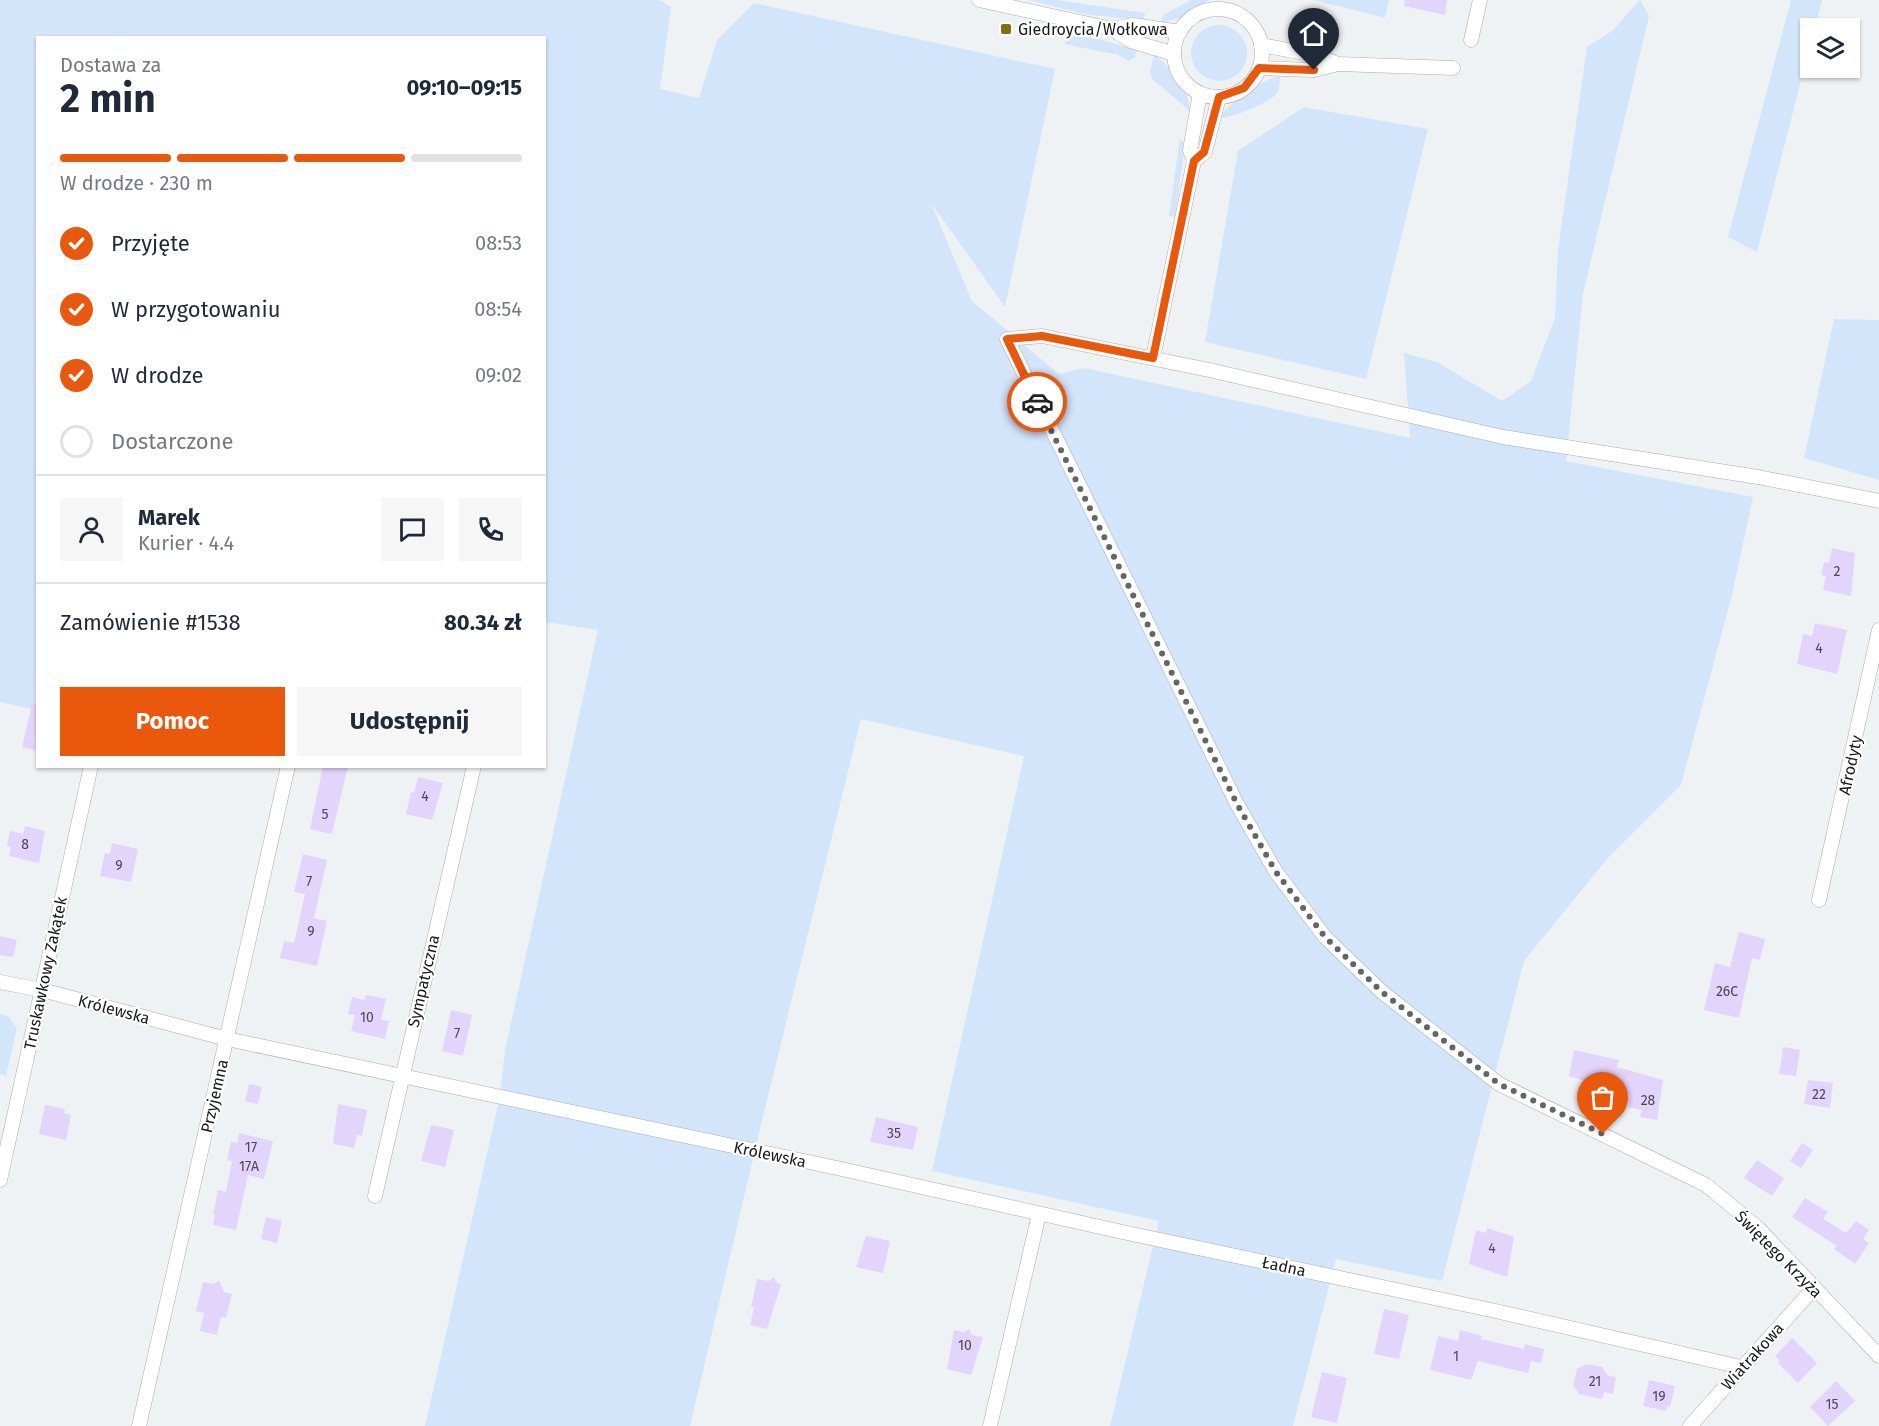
<!DOCTYPE html>
<html lang="pl">
<head>
<meta charset="utf-8">
<style>
  body { margin:0; font-family:"Fira Sans",sans-serif; background:#f6f6f7; color:#1f2937; height:100vh; display:flex; flex-direction:column; font-size:22px; white-space:nowrap }
  * { box-sizing:border-box; margin:0 }
  p { font-size:20px; color:#747a83 }
  .icon { flex:none; width:33px; height:33px; fill:none; stroke:currentColor; stroke-width:2; stroke-linecap:round; stroke-linejoin:round }
  .map { position:relative; flex:1; overflow:hidden }
  .sheet { position:absolute; left:36px; top:36px; width:510px; height:732px; display:flex; flex-direction:column; background:#fff; border-radius:0px; box-shadow:0 2px 4px #0004 }
  .sheet>* { flex:none }
  .controls { position:absolute; left:1800px; top:18px; display:grid; gap:12px }
  .controls a { display:grid; place-items:center; width:60px; height:60px; border-radius:0px; background:#fff; box-shadow:0 2px 4px #0004; font-size:30px }
  .pin { position:absolute; display:grid; place-items:center; width:51px; height:51px; color:#fff; margin:-62px -26px; border-radius:50% 50% 50% 0; rotate:-45deg; box-shadow:0 0 6px #0007 }
  .pin .icon { rotate:45deg }
  .courier { position:absolute; display:grid; place-items:center; width:60px; height:60px; margin:-30px; border:4px solid #ea580c; border-radius:50%; background:#fff; color:#222; box-shadow:0 2px 8px #0007 }
  .head em { font-style:normal; font-weight:700 }
  .head div { display:flex; flex-direction:column-reverse }
  .head { display:flex; align-items:center; justify-content:space-between; height:102px; padding:0 24px }
  h1 { font-size:39px; font-weight:700; line-height:45px }
  .bar { display:grid; grid-template-columns:repeat(4,1fr); gap:9px 6px; align-content:center; height:72px; padding:0 24px }
  .bar i { height:8px; border-radius:4px; background:#e0e1e3 }
  .bar .on { background:#ea580c }
  .bar p { grid-column:span 4 }
  .line { display:flex; align-items:center; gap:15px; padding:0 24px; border-top:2px solid #e0e1e3 }
  .line div { flex:1 }
  .round { display:grid; place-items:center; flex:none; width:63px; height:63px; border-radius:0px; background:#f6f6f7 }
  ol { padding:0 24px; list-style:none }
  li { display:flex; align-items:center; gap:18px; height:66px }
  li p { margin-inline-start:auto }
  li .icon { padding:6px; border-radius:50%; background:#ea580c; color:#fff; stroke-width:4 }
  li:last-child { color:#747a83 }
  li i { width:33px; height:33px; border:3px solid #e0e1e3; border-radius:50% }
  .primary-button { display:flex; gap:12px; margin-top:auto; padding:12px 24px }
  .primary-button a { flex:1; height:69px; border-radius:0px; background:#ea580c; color:#fff; font-size:24px; font-weight:700; line-height:69px; text-align:center }
  .primary-button a+a { background:#f6f6f7; color:#1f2937 }
  .map>svg:first-child { display:block }
  .green { fill:#d3e5fb }
  .building { fill:#e3d4fc }
  .lines { fill:none; stroke-linecap:round; stroke-linejoin:round }
  .street-casing { stroke:#aaadb0; stroke-width:15 }
  .street { stroke:#fff; stroke-width:14 }
  .done { stroke:#636567; stroke-width:6; stroke-dasharray:0 10.8 }
  .route { stroke:#ea580c; stroke-width:8 }
  .poi-dot { fill:#807110; stroke:#fff; stroke-width:2 }
  .labels { text-anchor:middle; stroke-width:4.5; stroke-linejoin:round; paint-order:stroke }
  .number-label { font-size:14px; fill:#4b4852 }
  .poi-label { font-size:16px; fill:#18191a; stroke:#fff; text-anchor:start }
  .street-label { font-size:16px; fill:#18191a; stroke:#fff }
</style>
</head>
<body>
<div class="map">
<svg width="1879" height="1426" viewBox="0 0 1879 1426">
  <rect width="100%" height="100%" fill="#eff2f5"/>
  <g class="green">
    <polygon points="0,0 659,0 671,7 660,89 699,98 717,40 754,3 1055,69 1005,307 931,203 972,301 1059,374 1084,368 1410,438 1404,353 1437,362 1502,401 1531,381 1555,318 1558,249 1587,47 1612,31 1640,0 1649,16 1583,294 1566,461 1753,497 1732,595 1681,785 1607,859 1524,961 1442,1281 1336,1259 1293,1426 1110,1426 1159,1221 932,1171 1024,756 861,719 765,1108 690,1426 425,1426 500,1096 505,1050 598,630 545,622 544,38 38,38 37,710 0,702"/>
    <polygon points="1028,0 1057,0 1145,13 1144,21 1084,14"/>
    <polygon points="1191,0 1209,0 1180,18 1161,23 1163,15"/>
    <polygon points="1314,0 1389,0 1385,18"/>
    <polygon points="1791,0 1822,0 1815,28 1810,28 1810,46 1757,252 1728,237"/>
    <circle cx="1219" cy="53" r="28"/>
    <polygon points="1067,36 1095,38 1137,50 1135,57 1129,61 1118,55 1065,44"/>
    <path d="M1154,55C1171,66 1189,90 1190,111L1152,79L1150,71Z"/>
    <path d="M1280,76C1280,82 1280,89 1276,94C1270,103 1230,119 1220,118C1228,102 1262,79 1280,76Z"/>
    <polygon points="1304,107 1428,129 1366,379 1205,342 1238,151"/>
    <polygon points="1180,138 1185,145 1175,217 1169,216"/>
    <polygon points="1834,319 1879,320 1879,480 1804,458"/>
    <polygon points="0,1014 8,1016 17,1028 6,1076 0,1074"/>
  </g>
  <g class="building">
    <polygon points="1405,0 1447,0 1445,15 1404,6"/>
    <polygon points="1832,548 1855,553 1851,596 1823,590 1826,576 1821,575 1824,562 1829,563"/>
    <polygon points="1815,623 1847,630 1837,674 1797,664 1803,634 1812,636"/>
    <polygon points="32,704 38,704 38,751 22,747"/>
    <polygon points="323,766 348,766 332,834 310,829"/>
    <polygon points="418,777 443,783 432,820 406,814 411,792 414,793"/>
    <polygon points="25,826 45,831 39,863 9,856 11,847 7,846 10,831 23,834"/>
    <polygon points="112,843 138,849 131,882 100,876 105,853 110,854"/>
    <polygon points="303,854 327,860 314,918 327,921 317,966 280,958 284,941 294,943 305,894 294,892"/>
    <polygon points="1739,932 1765,939 1760,960 1752,958 1739,1018 1704,1010 1715,963 1730,967"/>
    <polygon points="0,936 17,940 13,957 0,955"/>
    <polygon points="366,995 386,999 381,1020 389,1021 385,1039 351,1031 355,1015 348,1014 352,997 364,1000"/>
    <polygon points="451,1010 472,1015 463,1056 442,1051"/>
    <polygon points="1783,1047 1800,1050 1796,1076 1779,1074"/>
    <polygon points="1574,1050 1619,1060 1617,1067 1663,1080 1657,1120 1640,1117 1642,1110 1628,1107 1629,1094 1569,1076"/>
    <polygon points="1808,1080 1833,1083 1830,1108 1804,1104"/>
    <polygon points="249,1084 262,1087 258,1104 245,1101"/>
    <polygon points="338,1104 367,1110 362,1136 357,1135 354,1148 333,1144"/>
    <polygon points="45,1105 65,1109 64,1113 71,1115 66,1140 39,1134"/>
    <polygon points="876,1117 918,1127 913,1150 870,1142"/>
    <polygon points="431,1125 454,1130 445,1167 421,1161"/>
    <polygon points="239,1133 273,1141 264,1179 248,1175 236,1230 213,1225 215,1214 213,1214 218,1190 226,1192 232,1161 227,1160 229,1151 231,1141 237,1143"/>
    <polygon points="1802,1143 1813,1150 1801,1168 1790,1161"/>
    <polygon points="1757,1160 1784,1178 1772,1196 1744,1178"/>
    <polygon points="1805,1198 1828,1212 1823,1219 1846,1233 1856,1221 1869,1230 1863,1239 1869,1243 1855,1264 1834,1249 1837,1246 1792,1217"/>
    <polygon points="266,1217 282,1221 277,1243 261,1239"/>
    <polygon points="1487,1228 1514,1237 1507,1277 1469,1264 1476,1230 1486,1233"/>
    <polygon points="866,1236 890,1241 883,1273 856,1267"/>
    <polygon points="774,1277 777,1283 781,1285 767,1329 750,1325 754,1307 751,1307 757,1279 769,1281"/>
    <polygon points="219,1281 224,1292 232,1294 226,1318 221,1317 217,1335 200,1331 204,1313 196,1311 203,1282 213,1284"/>
    <polygon points="1384,1309 1409,1315 1399,1359 1374,1354"/>
    <polygon points="969,1329 972,1335 983,1337 971,1375 947,1369 954,1330 964,1332"/>
    <polygon points="1460,1330 1482,1336 1481,1339 1524,1349 1525,1344 1544,1349 1541,1363 1531,1361 1528,1373 1478,1361 1471,1380 1430,1370 1438,1336 1458,1341"/>
    <polygon points="1792,1338 1817,1363 1798,1383 1778,1363 1780,1361 1775,1356"/>
    <polygon points="1586,1364 1602,1367 1607,1375 1616,1377 1613,1394 1604,1392 1602,1399 1579,1394 1573,1385 1577,1369"/>
    <polygon points="1322,1372 1347,1378 1337,1423 1311,1417"/>
    <polygon points="1649,1380 1675,1386 1670,1407 1667,1406 1666,1411 1643,1406"/>
    <polygon points="1836,1381 1855,1401 1828,1426 1810,1407"/>
  </g>
  <g class="lines">
    <g class="street-casing">
      <g id="street">
        <polyline points="979,0 1112,29 1131,41 1174,54"/>
        <circle cx="1218" cy="53" r="44"/>
        <polyline points="1112,29 1133,25 1180,32"/>
        <polyline points="1471,40 1480,0"/>
        <polyline points="1261,45 1315,55 1338,64 1453,68"/>
        <polyline points="1259,68 1314,70 1338,64"/>
        <polyline points="1194,161 1205,152 1219,97"/>
        <polyline points="1153,358 1194,161 1190,150 1200,93"/>
        <polyline points="1879,501 1758,477 1503,437 1209,370 1042,336 1007,339 1237,804 1276,872 1325,937 1382,992 1499,1084 1706,1185 1758,1228 1879,1356"/>
        <polyline points="1819,900 1879,630"/>
        <polyline points="0,982 42,990 227,1039 837,1168 1127,1233 1491,1310 1741,1367"/>
        <polyline points="0,1180 91,766"/>
        <polyline points="375,1196 474,766"/>
        <polyline points="139,1426 288,766"/>
        <polyline points="990,1426 1039,1214"/>
        <polyline points="1690,1426 1814,1288"/>
      </g>
    </g>
    <use href="#street" class="street"/>
  </g>
  <g class="lines">
    <polyline class="done" points="1037,402 1237,804 1276,872 1325,937 1382,992 1499,1084 1603,1134"/>
    <polyline class="route" points="1037,402 1007,339 1042,336 1153,358 1194,161 1204,152 1219,97 1244,88 1259,68 1314,70"/>
  </g>
  <rect class="poi-dot" x="1000" y="23" width="12" height="12" rx="3"/>
  <g class="labels">
    <g class="number-label">
      <text x="1837" y="576">2</text>
      <text x="1819" y="653">4</text>
      <text x="425" y="801">4</text>
      <text x="325" y="819">5</text>
      <text x="25" y="849">8</text>
      <text x="119" y="870">9</text>
      <text x="309" y="886">7</text>
      <text x="311" y="936">9</text>
      <text x="1727" y="996">26C</text>
      <text x="367" y="1022">10</text>
      <text x="457" y="1038">7</text>
      <text x="1819" y="1099">22</text>
      <text x="1648" y="1105">28</text>
      <text x="894" y="1138">35</text>
      <text x="251" y="1152">17</text>
      <text x="249" y="1171">17A</text>
      <text x="1492" y="1253">4</text>
      <text x="965" y="1350">10</text>
      <text x="1456" y="1361">1</text>
      <text x="1595" y="1386">21</text>
      <text x="1659" y="1401">19</text>
      <text x="1832" y="1409">15</text>
    </g>
    <g class="poi-label">
      <text x="1018" y="35">Giedroycia/Wołkowa</text>
    </g>
    <g class="street-label">
      <text transform="translate(1850 765) rotate(-78)" y="6">Afrodyty</text>
      <text transform="translate(45 973) rotate(-78)" y="6">Truskawkowy Zakątek</text>
      <text transform="translate(423 981) rotate(-77)" y="6">Sympatyczna</text>
      <text transform="translate(114 1009) rotate(15)" y="6">Królewska</text>
      <text transform="translate(214 1096) rotate(-77)" y="6">Przyjemna</text>
      <text transform="translate(770 1154) rotate(12)" y="6">Królewska</text>
      <text transform="translate(1779 1254) rotate(45)" y="6">Świętego Krzyża</text>
      <text transform="translate(1284 1266) rotate(12)" y="6">Ładna</text>
      <text transform="translate(1752 1356) rotate(-48)" y="6">Wiatrakowa</text>
    </g>
  </g>
</svg>
<div class="controls">
<a><svg class="icon" aria-label="layers" viewBox="0 0 24 24"><path d="M12 4l9 5-9 5-9-5zM3 14l9 5 9-5"/></svg></a>
</div>
<div class="pin" style="left:1603px;top:1134px;background:#ea580c"><svg class="icon" aria-label="bag" viewBox="0 0 24 24"><path d="M5 8h14l-1 12H6zM9 8a3 3 0 0 1 6 0"/></svg></div>
<div class="pin" style="left:1314px;top:70px;background:#1f2937"><svg class="icon" aria-label="home" viewBox="0 0 24 24"><path d="M3 11l9-7 9 7M6 9v11h12V9"/></svg></div>
<div class="courier" style="left:1037px;top:402px"><svg class="icon" aria-label="car" viewBox="0 0 24 24"><path d="M5 17H2v-5l4-1 3-4h7l3 4 3 1v5h-3M9 17h6M6 11h13"/><circle cx="7" cy="17" r="2"/><circle cx="17" cy="17" r="2"/></svg></div>
<section class="sheet">
<div class="head"><div><h1>2 min</h1><p>Dostawa za</p></div><em>09:10–09:15</em></div>
<div class="bar"><i class="on"></i><i class="on"></i><i class="on"></i><i></i><p>W drodze · 230 m</p></div>
<ol>
<li><svg class="icon" aria-label="check" viewBox="0 0 24 24"><path d="M5 12l5 5 9-10"/></svg>Przyjęte<p>08:53</p></li>
<li><svg class="icon" aria-label="check" viewBox="0 0 24 24"><path d="M5 12l5 5 9-10"/></svg>W przygotowaniu<p>08:54</p></li>
<li><svg class="icon" aria-label="check" viewBox="0 0 24 24"><path d="M5 12l5 5 9-10"/></svg>W drodze<p>09:02</p></li>
<li><i></i>Dostarczone</li>
</ol>
<div class="line" style="height:108px"><a class="round"><svg class="icon" aria-label="person" viewBox="0 0 24 24"><circle cx="12" cy="8" r="4"/><path d="M4 21q1-7 8-7t8 7"/></svg></a><div><b>Marek</b><p>Kurier · 4.4</p></div><a class="round"><svg class="icon" aria-label="chat" viewBox="0 0 24 24"><path d="M4 5h16v11H9l-5 4z"/></svg></a><a class="round"><svg class="icon" aria-label="phone" viewBox="0 0 24 24"><path d="M5 4h4l2 5-3 2q2 4 5 5l2-3 5 2v4C11 20 4 13 5 4z"/></svg></a></div>
<div class="line" style="height:78px"><div>Zamówienie #1538</div><b>80.34 zł</b></div>
<div class="primary-button"><a>Pomoc</a><a>Udostępnij</a></div>
</section>
</div>
</body>
</html>
